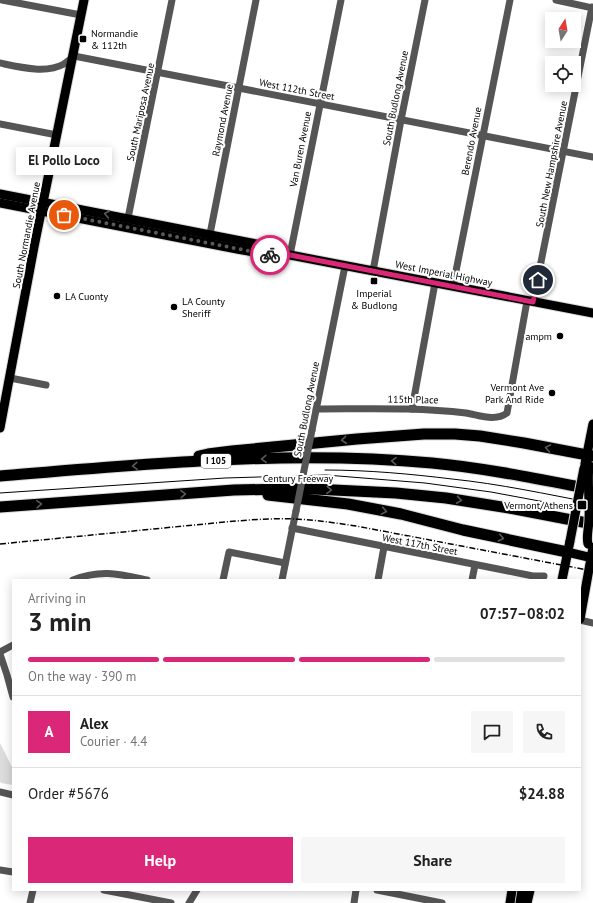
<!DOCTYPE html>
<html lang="en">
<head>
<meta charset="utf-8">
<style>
  body { margin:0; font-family:"PT Sans",sans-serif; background:#f6f6f6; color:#222; height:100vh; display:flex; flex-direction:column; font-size:15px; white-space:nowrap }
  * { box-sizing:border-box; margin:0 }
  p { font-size:13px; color:#767676 }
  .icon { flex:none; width:22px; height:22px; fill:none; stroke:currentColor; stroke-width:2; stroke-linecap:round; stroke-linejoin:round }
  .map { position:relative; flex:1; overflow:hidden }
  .drawer { position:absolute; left:12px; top:579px; width:569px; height:312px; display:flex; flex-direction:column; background:#fff; border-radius:0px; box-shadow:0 2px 10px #0003 }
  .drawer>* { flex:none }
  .needle { width:26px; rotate:11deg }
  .fabs { position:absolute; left:545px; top:12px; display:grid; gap:8px }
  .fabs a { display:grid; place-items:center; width:36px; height:36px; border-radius:0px; background:#fff; box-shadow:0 2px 10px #0003; font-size:20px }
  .pin { position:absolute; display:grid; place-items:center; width:34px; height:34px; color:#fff; margin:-17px; border:2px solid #fff; border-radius:50%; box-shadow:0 1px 4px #0007 }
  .courier { position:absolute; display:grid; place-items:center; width:40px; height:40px; margin:-20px; border:3px solid #db2777; border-radius:50%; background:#fff; color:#222; box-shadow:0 1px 5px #0007 }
  .bubble { position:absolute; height:28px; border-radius:0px; background:#fff; box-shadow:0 2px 10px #0003; font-size:13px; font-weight:700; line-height:28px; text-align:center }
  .head em { font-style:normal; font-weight:700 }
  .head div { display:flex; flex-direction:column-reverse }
  .head { display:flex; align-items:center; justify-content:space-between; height:68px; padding:0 16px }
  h1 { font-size:26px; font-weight:700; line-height:30px }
  .bar { display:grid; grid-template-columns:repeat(4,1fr); gap:6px 4px; align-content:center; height:48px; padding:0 16px }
  .bar i { height:5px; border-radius:3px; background:#e0e0e0 }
  .bar .active { background:#db2777 }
  .bar p { grid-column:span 4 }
  .line { display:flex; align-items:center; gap:10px; padding:0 16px; border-top:1px solid #e0e0e0 }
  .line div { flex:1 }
  .round { display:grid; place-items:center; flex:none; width:42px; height:42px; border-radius:0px; background:#f6f6f6 }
  .action { display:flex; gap:8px; margin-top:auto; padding:8px 16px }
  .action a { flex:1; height:46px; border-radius:0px; background:#db2777; color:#fff; font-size:16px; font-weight:700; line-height:46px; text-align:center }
  .action a+a { background:#f6f6f6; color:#222 }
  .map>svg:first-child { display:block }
  .green { fill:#dcdcdc }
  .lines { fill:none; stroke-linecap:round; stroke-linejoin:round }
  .major-casing { stroke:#dbdbdb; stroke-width:11 }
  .highway-casing { stroke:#dbdbdb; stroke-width:13 }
  .minor { stroke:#555; stroke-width:7 }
  .major { stroke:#000; stroke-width:9 }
  .highway { stroke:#000; stroke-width:11 }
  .tram { stroke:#000; stroke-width:1 }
  .rail { stroke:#000; stroke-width:1.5; stroke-dasharray:6 2 1 2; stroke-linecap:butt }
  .major-bridge-casing { stroke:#dbdbdb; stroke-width:11; stroke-linecap:butt }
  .minor-bridge { stroke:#555; stroke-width:7 }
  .major-bridge { stroke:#000; stroke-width:9 }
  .oneway { stroke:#595959 }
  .done { stroke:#595959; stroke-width:4; stroke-dasharray:0 7.2 }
  .route { stroke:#db2777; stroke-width:5 }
  .poi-dot { fill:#000; stroke:#fff; stroke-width:1.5 }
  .labels { text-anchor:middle; stroke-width:4; stroke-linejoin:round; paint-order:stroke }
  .shield { fill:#fff; stroke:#4c4c4c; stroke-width:1 }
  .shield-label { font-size:9px; font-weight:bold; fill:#000 }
  .poi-label { font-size:10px; fill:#000; stroke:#fff; text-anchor:start }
  .street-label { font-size:10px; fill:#000; stroke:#fff }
</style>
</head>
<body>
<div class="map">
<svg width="593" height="903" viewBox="0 0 593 903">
  <rect width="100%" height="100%" fill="#fff"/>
  <polygon class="green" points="0,743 13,769 13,785 1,783 0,781"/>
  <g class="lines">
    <g class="major-casing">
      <g id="major">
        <polyline points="0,194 272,247 287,254"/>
        <polyline points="0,203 237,249 270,255 290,255 593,313"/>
        <polyline points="0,428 34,247 84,0"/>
        <polyline points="585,464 593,424"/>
        <polyline points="567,552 593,558"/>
        <polyline points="562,580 570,541"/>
        <polyline points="580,619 593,547"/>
        <polyline points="510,903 512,890"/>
        <polyline points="520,903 522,890"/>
        <polyline points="527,903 530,890"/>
      </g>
    </g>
    <g class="highway-casing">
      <g id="highway">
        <polyline points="199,456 208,454 232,451 357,439 424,434 455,434 480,436 524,443 593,456"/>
        <path d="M0,476C144,464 288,450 432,463C485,468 538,479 590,489"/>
        <polyline points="268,495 348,504 401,514 463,530 567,552"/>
        <polyline points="0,507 234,490 289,489 313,489 396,493 446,498 515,509 593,524"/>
      </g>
    </g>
    <g class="minor">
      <polyline points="2,0 81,15"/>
      <polyline points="556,0 593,8"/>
      <path d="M0,63C19,67 46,74 64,64C67,62 71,59 74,56L593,157"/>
      <polyline points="0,124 57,135"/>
      <polyline points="127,223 172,0"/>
      <polyline points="209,239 256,0"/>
      <polyline points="290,255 341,0"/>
      <polyline points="373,271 401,120 425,0"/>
      <polyline points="453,286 510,0"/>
      <polyline points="533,302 592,7"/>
      <polyline points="10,378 46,385"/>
      <path d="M316,409C366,409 416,407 466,413C479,415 495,422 507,413L527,301"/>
      <polyline points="412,409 435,283"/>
      <polyline points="312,430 345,266"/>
      <polyline points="292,528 533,576 544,576"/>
      <path d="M73,580C101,569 119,574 147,580"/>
      <polyline points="223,580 229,552 285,563"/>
      <polyline points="282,580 296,511"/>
      <polyline points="378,580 384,547"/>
      <polyline points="472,580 475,565"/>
      <polyline points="580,620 593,623"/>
      <polyline points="0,652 13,645"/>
      <polyline points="0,654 7,675 13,697"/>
      <polyline points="0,792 13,795"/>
      <polyline points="0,870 13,872"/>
      <polyline points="104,890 171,903"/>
      <polyline points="377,890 442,903"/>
      <polyline points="30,903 33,890"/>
      <polyline points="189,903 197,890"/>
      <polyline points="354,903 356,890"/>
    </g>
    <use href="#major" class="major"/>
    <use href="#highway" class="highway"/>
    <g class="tram">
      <path d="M325,470C368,470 411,474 452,479C500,484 546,494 593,503"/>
      <polyline points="0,493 225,478 326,475 425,483 491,492 593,511"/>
    </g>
    <path class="rail" d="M0,544L225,522C248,520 272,518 295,519C316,520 336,523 356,526L593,571"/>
    <g class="major-bridge-casing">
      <g id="major-bridge">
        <polyline points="570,541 584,468"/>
        <path d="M588,544C586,537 589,527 589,519C590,501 587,483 589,465"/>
      </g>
    </g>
    <polyline class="minor-bridge" points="296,511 312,430"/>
    <use href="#major-bridge" class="major-bridge"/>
  </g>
  <defs><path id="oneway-chevron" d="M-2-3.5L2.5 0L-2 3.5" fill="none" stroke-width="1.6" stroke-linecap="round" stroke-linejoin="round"/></defs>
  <g class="oneway">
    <use href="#oneway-chevron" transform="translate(107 214) rotate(-169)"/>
    <use href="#oneway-chevron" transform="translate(344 440) rotate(174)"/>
    <use href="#oneway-chevron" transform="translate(548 448) rotate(-170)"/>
    <use href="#oneway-chevron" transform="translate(264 459) rotate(178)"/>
    <use href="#oneway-chevron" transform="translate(394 461) rotate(-177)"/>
    <use href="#oneway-chevron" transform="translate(135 466) rotate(176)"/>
    <use href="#oneway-chevron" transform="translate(329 490) rotate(2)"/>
    <use href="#oneway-chevron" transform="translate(183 494) rotate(-4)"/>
    <use href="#oneway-chevron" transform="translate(459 500) rotate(8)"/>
    <use href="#oneway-chevron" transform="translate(39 504) rotate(-4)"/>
    <use href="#oneway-chevron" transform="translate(384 511) rotate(10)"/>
    <use href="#oneway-chevron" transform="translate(501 538) rotate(12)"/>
  </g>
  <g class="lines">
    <polyline class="done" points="64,215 270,255"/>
    <polyline class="route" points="270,255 290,255 533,302 538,280"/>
  </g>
  <g class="poi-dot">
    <rect x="79" y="35" width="8" height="8" rx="2"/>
    <rect x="370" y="277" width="8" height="8" rx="2"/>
    <circle cx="57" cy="296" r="4"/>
    <circle cx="174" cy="307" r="4"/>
    <circle cx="560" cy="336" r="4"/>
    <circle cx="552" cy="393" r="4"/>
    <rect x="577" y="500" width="10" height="10" rx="2"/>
  </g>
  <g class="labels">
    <rect class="shield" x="201" y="454" width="30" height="14" rx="3"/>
    <g class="shield-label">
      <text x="216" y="464">I 105</text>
    </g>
    <g class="poi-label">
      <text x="91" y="37">Normandie<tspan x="91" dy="12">&amp; 112th</tspan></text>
      <text x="374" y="297" text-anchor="middle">Imperial<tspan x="374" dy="12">&amp; Budlong</tspan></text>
      <text x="65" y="300">LA Cuonty</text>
      <text x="182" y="305">LA County<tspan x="182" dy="12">Sheriff</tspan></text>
      <text x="552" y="340" text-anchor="end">ampm</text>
      <text x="544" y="391" text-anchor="end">Vermont Ave<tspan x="544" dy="12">Park And Ride</tspan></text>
      <text x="573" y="509" text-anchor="end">Vermont/Athens</text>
    </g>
    <g class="street-label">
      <text transform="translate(297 89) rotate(11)" y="4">West 112th Street</text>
      <text transform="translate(395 98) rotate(-79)" y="4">South Budlong Avenue</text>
      <text transform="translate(140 112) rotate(-78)" y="4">South Mariposa Avenue</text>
      <text transform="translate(222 120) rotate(-79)" y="4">Raymond Avenue</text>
      <text transform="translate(471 141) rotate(-79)" y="4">Berendo Avenue</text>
      <text transform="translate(300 149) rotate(-79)" y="4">Van Buren Avenue</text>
      <text transform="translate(551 164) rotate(-79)" y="4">South New Hampshire Avenue</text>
      <text transform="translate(26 235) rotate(-79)" y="4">South Normandie Avenue</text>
      <text transform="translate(444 273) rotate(11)" y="4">West Imperial Highway</text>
      <text transform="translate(413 399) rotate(1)" y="4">115th Place</text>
      <text transform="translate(306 409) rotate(-79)" y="4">South Budlong Avenue</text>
      <text x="298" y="482">Century Freeway</text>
      <text transform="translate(420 544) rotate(11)" y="4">West 117th Street</text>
    </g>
  </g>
</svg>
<div class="fabs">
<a><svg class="needle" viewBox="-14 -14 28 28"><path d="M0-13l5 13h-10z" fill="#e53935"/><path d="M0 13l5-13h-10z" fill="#767676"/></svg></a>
<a><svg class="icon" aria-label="locate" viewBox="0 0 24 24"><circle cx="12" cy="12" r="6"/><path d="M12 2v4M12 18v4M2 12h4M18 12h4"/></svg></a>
</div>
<div class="pin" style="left:64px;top:215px;background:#ea580c"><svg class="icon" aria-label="bag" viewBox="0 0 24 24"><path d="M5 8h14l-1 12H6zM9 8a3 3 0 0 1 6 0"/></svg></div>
<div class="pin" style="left:538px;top:280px;background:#1f2937"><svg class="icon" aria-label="home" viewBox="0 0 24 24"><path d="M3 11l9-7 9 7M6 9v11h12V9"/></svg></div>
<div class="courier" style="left:270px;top:255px"><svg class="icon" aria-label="bike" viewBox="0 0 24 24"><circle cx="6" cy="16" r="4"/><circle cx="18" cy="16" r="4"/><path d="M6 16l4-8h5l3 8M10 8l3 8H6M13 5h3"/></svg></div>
<div class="bubble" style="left:16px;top:147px;width:96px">El Pollo Loco</div>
<section class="drawer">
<div class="head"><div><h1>3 min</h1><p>Arriving in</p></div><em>07:57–08:02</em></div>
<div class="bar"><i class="active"></i><i class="active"></i><i class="active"></i><i></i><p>On the way · 390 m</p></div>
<div class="line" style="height:72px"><b class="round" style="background:#db2777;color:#fff">A</b><div><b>Alex</b><p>Courier · 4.4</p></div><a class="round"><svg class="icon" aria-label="chat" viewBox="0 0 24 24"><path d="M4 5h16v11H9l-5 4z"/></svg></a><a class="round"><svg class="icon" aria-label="phone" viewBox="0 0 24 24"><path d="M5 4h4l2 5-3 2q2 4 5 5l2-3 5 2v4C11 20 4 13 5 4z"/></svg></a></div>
<div class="line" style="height:52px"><div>Order #5676</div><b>$24.88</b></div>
<div class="action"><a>Help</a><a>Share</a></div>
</section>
</div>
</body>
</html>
